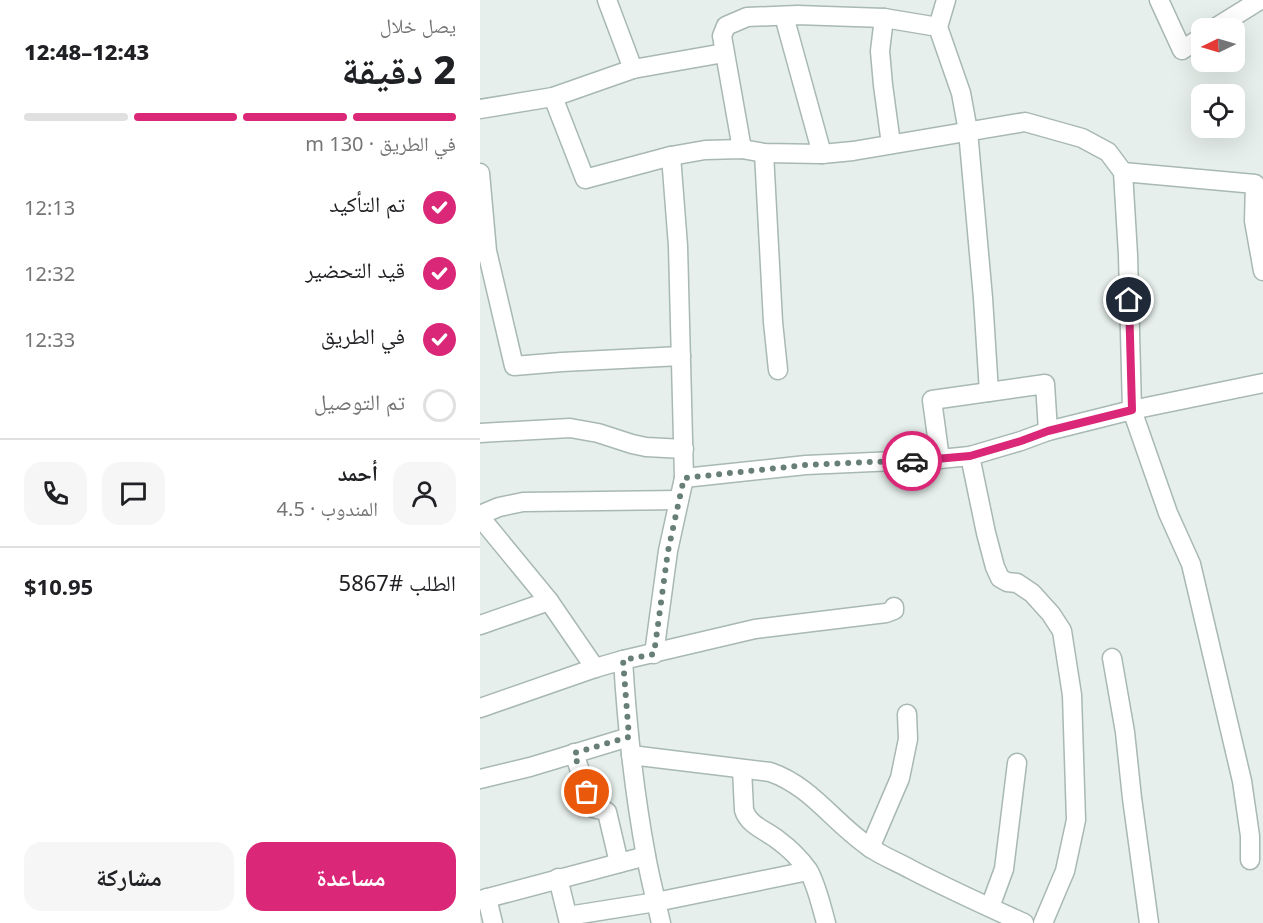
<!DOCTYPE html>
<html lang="ar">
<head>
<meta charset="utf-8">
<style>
  body { margin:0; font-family:"Noto Sans","Noto Naskh Arabic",sans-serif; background:#f6f6f6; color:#202124; direction:rtl; height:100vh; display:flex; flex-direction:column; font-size:22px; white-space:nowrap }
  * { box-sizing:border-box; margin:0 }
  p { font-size:20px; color:#757577 }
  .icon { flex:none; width:33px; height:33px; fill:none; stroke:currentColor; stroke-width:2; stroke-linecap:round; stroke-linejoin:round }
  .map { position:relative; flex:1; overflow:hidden; direction:ltr }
  .panel { display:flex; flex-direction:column; background:#fff; width:480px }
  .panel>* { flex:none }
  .needle { width:39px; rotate:265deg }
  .buttons { position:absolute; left:711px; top:18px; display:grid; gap:12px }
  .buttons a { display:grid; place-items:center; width:54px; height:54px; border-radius:12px; background:#fff; box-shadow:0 6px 24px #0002; font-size:30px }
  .pin { position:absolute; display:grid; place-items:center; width:51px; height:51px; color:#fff; margin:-26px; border:3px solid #fff; border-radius:50%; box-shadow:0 2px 6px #0007 }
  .courier { position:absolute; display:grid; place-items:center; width:60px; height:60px; margin:-30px; border:4px solid #db2777; border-radius:50%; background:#fff; color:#222; box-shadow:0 2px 8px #0007 }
  .overview em { font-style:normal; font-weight:800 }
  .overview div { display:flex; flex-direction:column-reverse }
  .overview { display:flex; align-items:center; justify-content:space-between; height:102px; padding:0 24px }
  h1 { font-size:39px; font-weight:800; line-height:45px }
  .bar { display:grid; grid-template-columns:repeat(4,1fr); gap:9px 6px; align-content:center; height:72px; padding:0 24px }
  .bar i { height:8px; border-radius:4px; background:#e0e0e0 }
  .bar .active { background:#db2777 }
  .bar p { grid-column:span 4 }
  .line { display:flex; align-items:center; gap:15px; padding:0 24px; border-top:2px solid #e0e0e0 }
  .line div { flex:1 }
  .round { display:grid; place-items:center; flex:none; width:63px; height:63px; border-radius:18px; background:#f6f6f6 }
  ol { padding:0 24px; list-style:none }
  li { display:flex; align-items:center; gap:18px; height:66px }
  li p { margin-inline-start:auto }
  li .icon { padding:6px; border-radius:50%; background:#db2777; color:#fff; stroke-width:4 }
  li:last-child { color:#757577 }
  li i { width:33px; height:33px; border:3px solid #e0e0e0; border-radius:50% }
  .cta { display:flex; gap:12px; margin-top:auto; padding:12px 24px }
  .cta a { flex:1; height:69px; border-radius:18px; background:#db2777; color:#fff; font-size:24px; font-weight:800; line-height:69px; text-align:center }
  .cta a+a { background:#f6f6f6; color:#202124 }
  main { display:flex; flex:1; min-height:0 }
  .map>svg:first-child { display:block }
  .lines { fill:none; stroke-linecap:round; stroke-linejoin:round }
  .street-casing { stroke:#a8b8b2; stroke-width:21 }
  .street { stroke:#fff; stroke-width:18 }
  .done { stroke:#687f78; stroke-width:6; stroke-dasharray:0 10.8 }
  .route { stroke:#db2777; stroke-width:8 }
</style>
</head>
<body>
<main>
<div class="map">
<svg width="783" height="923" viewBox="0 0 783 923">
  <rect width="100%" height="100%" fill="#e6efeb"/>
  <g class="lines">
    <g class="street-casing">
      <g id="street">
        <polyline points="127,0 153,69"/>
        <polyline points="466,0 458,27 481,93 488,131 503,298 509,392"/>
        <polyline points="679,0 702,50 722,37"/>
        <polyline points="304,16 342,154"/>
        <polyline points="404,18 400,51 403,85 411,144"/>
        <polyline points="735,28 780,0"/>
        <polyline points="73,97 105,179 191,156 225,150 262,149 284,153 342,154 373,151 545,122 602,138 628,152 643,172 648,255 652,410 688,513 711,564 762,781 770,836 770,860"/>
        <polyline points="0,109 73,97 153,69 244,53"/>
        <polyline points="262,149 242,36 246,26 267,17 317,15 404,18 458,27"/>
        <polyline points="284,153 293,322 298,370"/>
        <polyline points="643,172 775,184 774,221 783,271"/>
        <polyline points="0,173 7,251 34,366 82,362 201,356"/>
        <polyline points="0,433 90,428 118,433 152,444 166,447 204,449"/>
        <polyline points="490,456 506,533 515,567 520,578 527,582 537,583 552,593 571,614 582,631 592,695 596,820 585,871 563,923"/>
        <polyline points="460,459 490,456 541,441 568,431"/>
        <polyline points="204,478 326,465 460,459 452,400 565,384 568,431 652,410 783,383"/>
        <polyline points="0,515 19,507 43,502 199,500"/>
        <polyline points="0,517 69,601 115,668"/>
        <polyline points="0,625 69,601"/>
        <polyline points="174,654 188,551 204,478 198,246 191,156"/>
        <polyline points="632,658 645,732 652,798 669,923"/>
        <path d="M143,660C147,726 154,791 166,856C170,878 176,901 181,923"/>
        <polyline points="0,708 115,668 143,660 275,629 406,613 414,610 414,607"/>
        <path d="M94,753L112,807C116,811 123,808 127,812L139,863"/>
        <path d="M151,755L290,772C331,786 353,822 388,846C401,856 418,862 432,870C469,889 506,906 544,923"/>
        <path d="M262,769L264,810C268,825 287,831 298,840C309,848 320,859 328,870C336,883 342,908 346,923"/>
        <polyline points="0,779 50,767 149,737"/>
        <polyline points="390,848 420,778 428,739 427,714"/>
        <polyline points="78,878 89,923"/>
        <polyline points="7,898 13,923"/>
        <polyline points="0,900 166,856"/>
        <polyline points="510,907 524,869 537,763"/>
        <polyline points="88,916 176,902 328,871"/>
      </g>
    </g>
    <use href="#street" class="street"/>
  </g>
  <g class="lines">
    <polyline class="done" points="107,792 94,753 149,737 143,660 174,654 188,551 204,478 326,465 387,462 432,461"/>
    <polyline class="route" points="432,461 490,456 541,441 568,431 652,410 649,300"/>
  </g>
</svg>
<div class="buttons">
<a><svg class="needle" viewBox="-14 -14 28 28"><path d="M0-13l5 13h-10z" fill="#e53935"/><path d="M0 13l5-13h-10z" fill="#757577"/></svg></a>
<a><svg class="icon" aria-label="locate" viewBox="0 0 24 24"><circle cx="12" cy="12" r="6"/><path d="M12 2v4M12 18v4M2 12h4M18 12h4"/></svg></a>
</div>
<div class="pin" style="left:107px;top:792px;background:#ea580c"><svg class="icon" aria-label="bag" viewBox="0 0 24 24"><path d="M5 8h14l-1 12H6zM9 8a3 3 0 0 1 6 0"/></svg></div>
<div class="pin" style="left:649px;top:300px;background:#1f2937"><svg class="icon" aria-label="home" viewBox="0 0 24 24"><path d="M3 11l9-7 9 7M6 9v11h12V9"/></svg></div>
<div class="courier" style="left:432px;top:461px"><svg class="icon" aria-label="car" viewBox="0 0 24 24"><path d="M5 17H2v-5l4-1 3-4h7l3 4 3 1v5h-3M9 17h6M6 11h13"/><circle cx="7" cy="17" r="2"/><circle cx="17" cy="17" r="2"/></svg></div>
</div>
<section class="panel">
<div class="overview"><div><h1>2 دقيقة</h1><p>يصل خلال</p></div><em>12:43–12:48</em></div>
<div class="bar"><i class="active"></i><i class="active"></i><i class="active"></i><i></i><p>في الطريق · 130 m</p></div>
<ol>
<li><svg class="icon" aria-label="check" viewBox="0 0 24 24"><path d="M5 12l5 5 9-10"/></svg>تم التأكيد<p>12:13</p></li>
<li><svg class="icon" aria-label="check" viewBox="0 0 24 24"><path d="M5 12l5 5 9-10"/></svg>قيد التحضير<p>12:32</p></li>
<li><svg class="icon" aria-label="check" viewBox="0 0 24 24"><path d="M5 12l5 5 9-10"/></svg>في الطريق<p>12:33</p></li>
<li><i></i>تم التوصيل</li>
</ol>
<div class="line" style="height:108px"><a class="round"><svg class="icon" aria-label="person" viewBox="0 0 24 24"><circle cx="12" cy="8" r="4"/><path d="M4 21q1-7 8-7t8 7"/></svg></a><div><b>أحمد</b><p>المندوب · 4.5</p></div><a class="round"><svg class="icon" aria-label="chat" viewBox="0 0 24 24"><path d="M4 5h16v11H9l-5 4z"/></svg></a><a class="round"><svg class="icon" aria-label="phone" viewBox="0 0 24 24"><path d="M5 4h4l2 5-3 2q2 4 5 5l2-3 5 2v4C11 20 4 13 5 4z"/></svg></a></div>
<div class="line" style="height:78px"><div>الطلب #5867</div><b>$10.95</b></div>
<div class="cta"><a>مساعدة</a><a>مشاركة</a></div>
</section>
</main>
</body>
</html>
